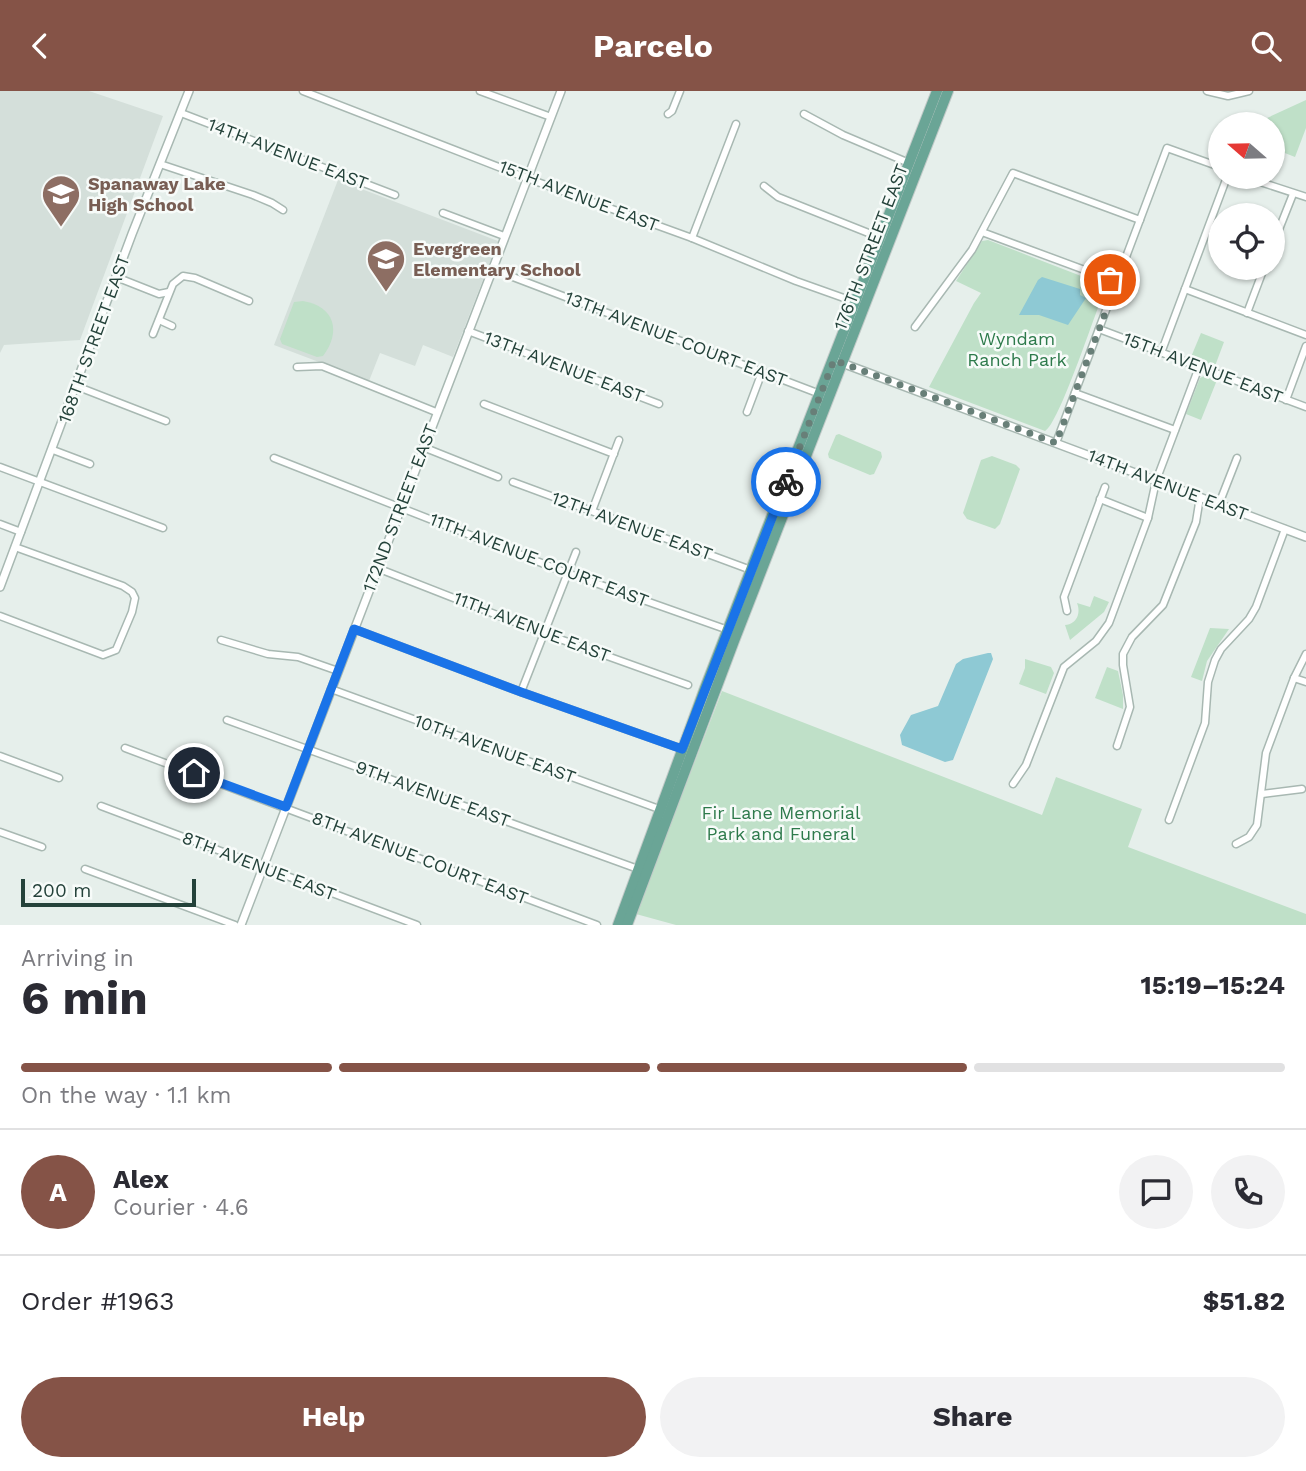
<!DOCTYPE html>
<html lang="en">
<head>
<meta charset="utf-8">
<style>
  body { margin:0; font-family:"Work Sans",sans-serif; background:#f2f2f3; color:#2b2b33; height:100vh; display:flex; flex-direction:column; font-size:26px; white-space:nowrap }
  * { box-sizing:border-box; margin:0 }
  p { font-size:23px; color:#7c7c81 }
  .icon { flex:none; width:38px; height:38px; fill:none; stroke:currentColor; stroke-width:2; stroke-linecap:round; stroke-linejoin:round }
  .map { position:relative; height:834px; overflow:hidden }
  .panel { display:flex; flex-direction:column; background:#fff; flex:1 }
  .panel>* { flex:none }
  .needle { width:46px; rotate:290deg }
  .buttons { position:absolute; left:1208px; top:21px; display:grid; gap:14px }
  .buttons a { display:grid; place-items:center; width:77px; height:77px; border-radius:50%; background:#fff; box-shadow:0 2px 5px #0004; font-size:35px }
  .scale { position:absolute; left:21px; bottom:18px; width:175px; box-sizing:border-box; padding-left:7px; border:4px solid #24423a; border-top:0; font-size:19px; line-height:24px; white-space:nowrap; color:#24423a; -webkit-text-stroke:5px #f7fbf9; paint-order:stroke }
  .pin { position:absolute; display:grid; place-items:center; width:60px; height:60px; color:#fff; margin:-30px; border:4px solid #fff; border-radius:50%; box-shadow:0 2px 7px #0007 }
  .courier { position:absolute; display:grid; place-items:center; width:70px; height:70px; margin:-35px; border:5px solid #1a73e8; border-radius:50%; background:#fff; color:#222; box-shadow:0 2px 9px #0007 }
  .overview em { font-style:normal; font-weight:700 }
  .overview div { display:flex; flex-direction:column-reverse }
  .overview { display:flex; align-items:center; justify-content:space-between; height:119px; padding:0 21px }
  h1 { font-size:46px; font-weight:700; line-height:52px }
  .bar { display:grid; grid-template-columns:repeat(4,1fr); gap:10px 7px; align-content:center; height:84px; padding:0 21px }
  .bar i { height:9px; border-radius:5px; background:#e1e1e2 }
  .bar .selected { background:#855347 }
  .bar p { grid-column:span 4 }
  .line { display:flex; align-items:center; gap:18px; padding:0 21px; border-top:2px solid #e1e1e2 }
  .line div { flex:1 }
  .round { display:grid; place-items:center; flex:none; width:74px; height:74px; border-radius:37px; background:#f2f2f3 }
  .cta { display:flex; gap:14px; margin-top:auto; padding:14px 21px }
  .cta a { flex:1; height:80px; border-radius:42px; background:#855347; color:#fff; font-size:28px; font-weight:700; line-height:80px; text-align:center }
  .cta a+a { background:#f2f2f3; color:#2b2b33 }
  header { display:flex; justify-content:space-between; align-items:center; height:91px; padding:0 21px; background:#855347; color:#fff; font-size:32px; font-weight:700 }
  .map>svg:first-child { display:block }
  .built { fill:#d4dfda }
  .green { fill:#bfe0c8 }
  .water { fill:#8ec9d4 }
  .lines { fill:none; stroke-linecap:round; stroke-linejoin:round }
  .minor-casing { stroke:#a8b8b2; stroke-width:9 }
  .tertiary-casing { stroke:#a8b8b2; stroke-width:10 }
  .primary-casing { stroke:#c2cac8; stroke-width:12 }
  .minor { stroke:#fff; stroke-width:6 }
  .tertiary { stroke:#fff; stroke-width:7 }
  .primary { stroke:#6aa596; stroke-width:10 }
  .done { stroke:#687f78; stroke-width:7; stroke-dasharray:0 12.6 }
  .route { stroke:#1a73e8; stroke-width:9 }
  .labels { text-anchor:middle; stroke-width:5; stroke-linejoin:round; paint-order:stroke }
  .street-label { font-size:18px; fill:#24423a; stroke:#f7fbf9 }
  .education-label { font-size:18px; font-weight:bold; fill:#785e54; stroke:#f7fbf9; text-anchor:start }
  .park-label { font-size:18px; fill:#2d7a4b; stroke:#f7fbf9 }
</style>
</head>
<body>
<header><svg class="icon" aria-label="back" viewBox="0 0 24 24"><path d="M15 5l-7 7 7 7"/></svg>Parcelo<svg class="icon" aria-label="search" viewBox="0 0 24 24"><circle cx="10" cy="10" r="6"/><path d="M15 15l6 6"/></svg></header>
<div class="map">
<svg width="1306" height="834" viewBox="0 0 1306 834">
  <rect width="100%" height="100%" fill="#e6efeb"/>
  <g class="built">
    <polygon points="0,0 89,0 163,25 80,249 4,254 0,262"/>
    <polygon points="338,89 498,150 453,266 423,254 415,275 380,262 369,290 274,254"/>
  </g>
  <g class="green">
    <polygon points="1306,9 1306,37 1295,66 1272,57 1272,33 1254,33"/>
    <path d="M988,149L1094,190L1104,201C1095,222 1059,333 1045,340L929,296L974,212L981,202L956,190L982,150Z"/>
    <path d="M303,210C334,215 342,240 323,265L317,266L282,253L280,248L294,211Z"/>
    <polygon points="1201,242 1224,251 1215,275 1191,266"/>
    <polygon points="1206,284 1217,289 1201,329 1186,323 1200,287"/>
    <polygon points="839,343 881,361 882,366 874,383 870,384 829,367 828,363 836,344"/>
    <polygon points="992,365 1016,374 1020,378 1000,433 995,438 967,428 963,422 981,369"/>
    <path d="M1094,505L1109,511L1104,521L1070,549L1065,534C1077,533 1081,522 1077,512L1090,516Z"/>
    <polygon points="1210,537 1229,538 1207,570 1202,590 1191,586"/>
    <polygon points="1025,568 1051,576 1054,582 1046,603 1019,593 1025,577"/>
    <polygon points="1107,576 1118,580 1123,604 1123,618 1095,607"/>
    <polygon points="722,600 1042,724 1056,686 1142,718 1128,756 1306,823 1306,834 676,834 636,823"/>
  </g>
  <g class="water">
    <polygon points="1042,186 1080,198 1080,204 1086,207 1068,234 1039,224 1019,224 1038,189"/>
    <polygon points="988,562 991,562 993,568 953,669 945,671 902,654 900,644 911,624 938,615 956,573 963,568"/>
  </g>
  <g class="lines">
    <g class="minor-casing">
      <g id="minor">
        <polyline points="303,0 532,89 692,147 796,190 855,211"/>
        <polyline points="480,0 551,26"/>
        <polyline points="1207,0 1228,5 1249,0"/>
        <polyline points="181,22 395,104"/>
        <polyline points="668,23 672,20 680,0"/>
        <polyline points="804,23 843,44 909,72"/>
        <polyline points="160,73 253,104 272,112 283,119"/>
        <polyline points="1245,86 1306,106"/>
        <polyline points="764,95 778,106 881,147"/>
        <polyline points="443,122 504,145"/>
        <polyline points="982,141 1117,191"/>
        <polyline points="692,147 736,33"/>
        <polyline points="1272,156 1293,103"/>
        <polyline points="492,178 820,303"/>
        <polyline points="116,186 159,203 169,201"/>
        <polyline points="1185,198 1306,244"/>
        <polyline points="1247,222 1264,177"/>
        <polyline points="159,229 172,235"/>
        <polyline points="915,236 972,159 1013,82 1140,129"/>
        <polyline points="1099,238 1306,316"/>
        <polyline points="468,240 659,313"/>
        <polyline points="153,243 173,193 183,185 195,187 249,210"/>
        <polyline points="1161,262 1227,86"/>
        <polyline points="297,276 322,275 436,321"/>
        <polyline points="76,295 166,330"/>
        <polyline points="1075,302 1175,339"/>
        <polyline points="1286,309 1306,255"/>
        <polyline points="484,313 614,363"/>
        <polyline points="747,321 762,281"/>
        <polyline points="1056,352 1167,57 1220,76"/>
        <polyline points="423,356 498,386"/>
        <polyline points="53,359 90,373"/>
        <polyline points="274,367 567,482 728,539"/>
        <polyline points="0,376 163,437"/>
        <polyline points="513,391 751,479"/>
        <polyline points="1100,408 1148,427"/>
        <polyline points="1219,413 1237,367"/>
        <polyline points="592,420 619,349"/>
        <polyline points="0,433 21,441"/>
        <polyline points="377,477 543,542 688,594"/>
        <polyline points="1067,520 1064,506 1105,396"/>
        <polyline points="0,525 103,564 116,559 132,521 135,507 132,501 123,495 15,456"/>
        <polyline points="354,538 521,601 682,658"/>
        <polyline points="221,549 268,563 298,566 338,580"/>
        <polyline points="1294,587 1306,591"/>
        <polyline points="331,598 659,718"/>
        <polyline points="521,601 576,461"/>
        <polyline points="227,629 638,778"/>
        <polyline points="1117,655 1130,616 1123,574 1123,563 1132,546 1163,514 1196,431 1200,406"/>
        <polyline points="125,657 597,834"/>
        <polyline points="0,665 59,687"/>
        <polyline points="1013,693 1026,674 1064,576 1096,550 1109,532 1148,427 1156,390 1199,276"/>
        <polyline points="1262,703 1302,698"/>
        <polyline points="101,715 417,834"/>
        <polyline points="1169,729 1205,632 1208,591 1215,569 1221,558 1249,528 1256,516 1285,438"/>
        <polyline points="0,741 42,756"/>
        <polyline points="1236,753 1249,746 1257,734 1266,662 1294,587 1306,563"/>
        <polyline points="85,778 235,834"/>
      </g>
    </g>
    <g class="tertiary-casing">
      <g id="tertiary">
        <polyline points="834,269 1306,446"/>
        <polyline points="0,496 132,143 189,0"/>
        <polyline points="241,834 561,0"/>
      </g>
    </g>
    <g class="primary-casing">
      <g id="primary">
        <polyline points="618,834 705,597 937,0"/>
        <polyline points="627,834 734,550 948,0"/>
      </g>
    </g>
    <use href="#minor" class="minor"/>
    <use href="#tertiary" class="tertiary"/>
    <use href="#primary" class="primary"/>
  </g>
  <g class="lines">
    <polyline class="done" points="786,391 834,269 1056,352 1117,191 1110,189"/>
    <polyline class="route" points="194,682 286,716 354,538 521,601 682,658 786,391"/>
  </g>
  <defs>
    <g id="school-pin" transform="scale(2.0125)"><path d="M0 17L-7.5 6A9.5 9.5 0 1 1 7.5 6Z" fill="#8d6e63" stroke="#f7fbf9"/><path d="M0-5L7-2L0 1L-7-2ZM-4 1L0 2.5L4 1V4Q0 6-4 4Z" fill="#fff"/></g>
  </defs>
  <g fill-rule="evenodd">
    <use href="#school-pin" x="61" y="103"/>
    <use href="#school-pin" x="386" y="168"/>
  </g>
  <g class="labels">
    <g class="street-label">
      <text transform="translate(288 63) rotate(21)" y="6">14TH AVENUE EAST</text>
      <text transform="translate(579 105) rotate(21)" y="6">15TH AVENUE EAST</text>
      <text transform="translate(871 156) rotate(-69)" y="6">176TH STREET EAST</text>
      <text transform="translate(94 248) rotate(-70)" y="6">168TH STREET EAST</text>
      <text transform="translate(676 248) rotate(21)" y="6">13TH AVENUE COURT EAST</text>
      <text transform="translate(564 276) rotate(21)" y="6">13TH AVENUE EAST</text>
      <text transform="translate(1203 277) rotate(21)" y="6">15TH AVENUE EAST</text>
      <text transform="translate(1168 394) rotate(21)" y="6">14TH AVENUE EAST</text>
      <text transform="translate(400 417) rotate(-69)" y="6">172ND STREET EAST</text>
      <text transform="translate(632 435) rotate(20)" y="6">12TH AVENUE EAST</text>
      <text transform="translate(539 469) rotate(21)" y="6">11TH AVENUE COURT EAST</text>
      <text transform="translate(532 536) rotate(21)" y="6">11TH AVENUE EAST</text>
      <text transform="translate(495 658) rotate(20)" y="6">10TH AVENUE EAST</text>
      <text transform="translate(433 703) rotate(20)" y="6">9TH AVENUE EAST</text>
      <text transform="translate(420 767) rotate(21)" y="6">8TH AVENUE COURT EAST</text>
      <text transform="translate(259 775) rotate(21)" y="6">8TH AVENUE EAST</text>
    </g>
    <g class="education-label">
      <text x="88" y="99">Spanaway Lake<tspan x="88" dy="21">High School</tspan></text>
      <text x="413" y="164">Evergreen<tspan x="413" dy="21">Elementary School</tspan></text>
    </g>
    <g class="park-label">
      <text x="1017" y="254">Wyndam<tspan x="1017" dy="21">Ranch Park</tspan></text>
      <text x="781" y="728">Fir Lane Memorial<tspan x="781" dy="21">Park and Funeral</tspan></text>
    </g>
  </g>
</svg>
<div class="buttons">
<a><svg class="needle" viewBox="-14 -14 28 28"><path d="M0-13l5 13h-10z" fill="#e53935"/><path d="M0 13l5-13h-10z" fill="#7c7c81"/></svg></a>
<a><svg class="icon" aria-label="locate" viewBox="0 0 24 24"><circle cx="12" cy="12" r="6"/><path d="M12 2v4M12 18v4M2 12h4M18 12h4"/></svg></a>
</div>
<div class="scale">200 m</div>
<div class="pin" style="left:1110px;top:189px;background:#ea580c"><svg class="icon" aria-label="bag" viewBox="0 0 24 24"><path d="M5 8h14l-1 12H6zM9 8a3 3 0 0 1 6 0"/></svg></div>
<div class="pin" style="left:194px;top:682px;background:#1f2937"><svg class="icon" aria-label="home" viewBox="0 0 24 24"><path d="M3 11l9-7 9 7M6 9v11h12V9"/></svg></div>
<div class="courier" style="left:786px;top:391px"><svg class="icon" aria-label="bike" viewBox="0 0 24 24"><circle cx="6" cy="16" r="4"/><circle cx="18" cy="16" r="4"/><path d="M6 16l4-8h5l3 8M10 8l3 8H6M13 5h3"/></svg></div>
</div>
<section class="panel">
<div class="overview"><div><h1>6 min</h1><p>Arriving in</p></div><em>15:19–15:24</em></div>
<div class="bar"><i class="selected"></i><i class="selected"></i><i class="selected"></i><i></i><p>On the way · 1.1 km</p></div>
<div class="line" style="height:126px"><b class="round" style="background:#855347;color:#fff">A</b><div><b>Alex</b><p>Courier · 4.6</p></div><a class="round"><svg class="icon" aria-label="chat" viewBox="0 0 24 24"><path d="M4 5h16v11H9l-5 4z"/></svg></a><a class="round"><svg class="icon" aria-label="phone" viewBox="0 0 24 24"><path d="M5 4h4l2 5-3 2q2 4 5 5l2-3 5 2v4C11 20 4 13 5 4z"/></svg></a></div>
<div class="line" style="height:91px"><div>Order #1963</div><b>$51.82</b></div>
<div class="cta"><a>Help</a><a>Share</a></div>
</section>
</body>
</html>
